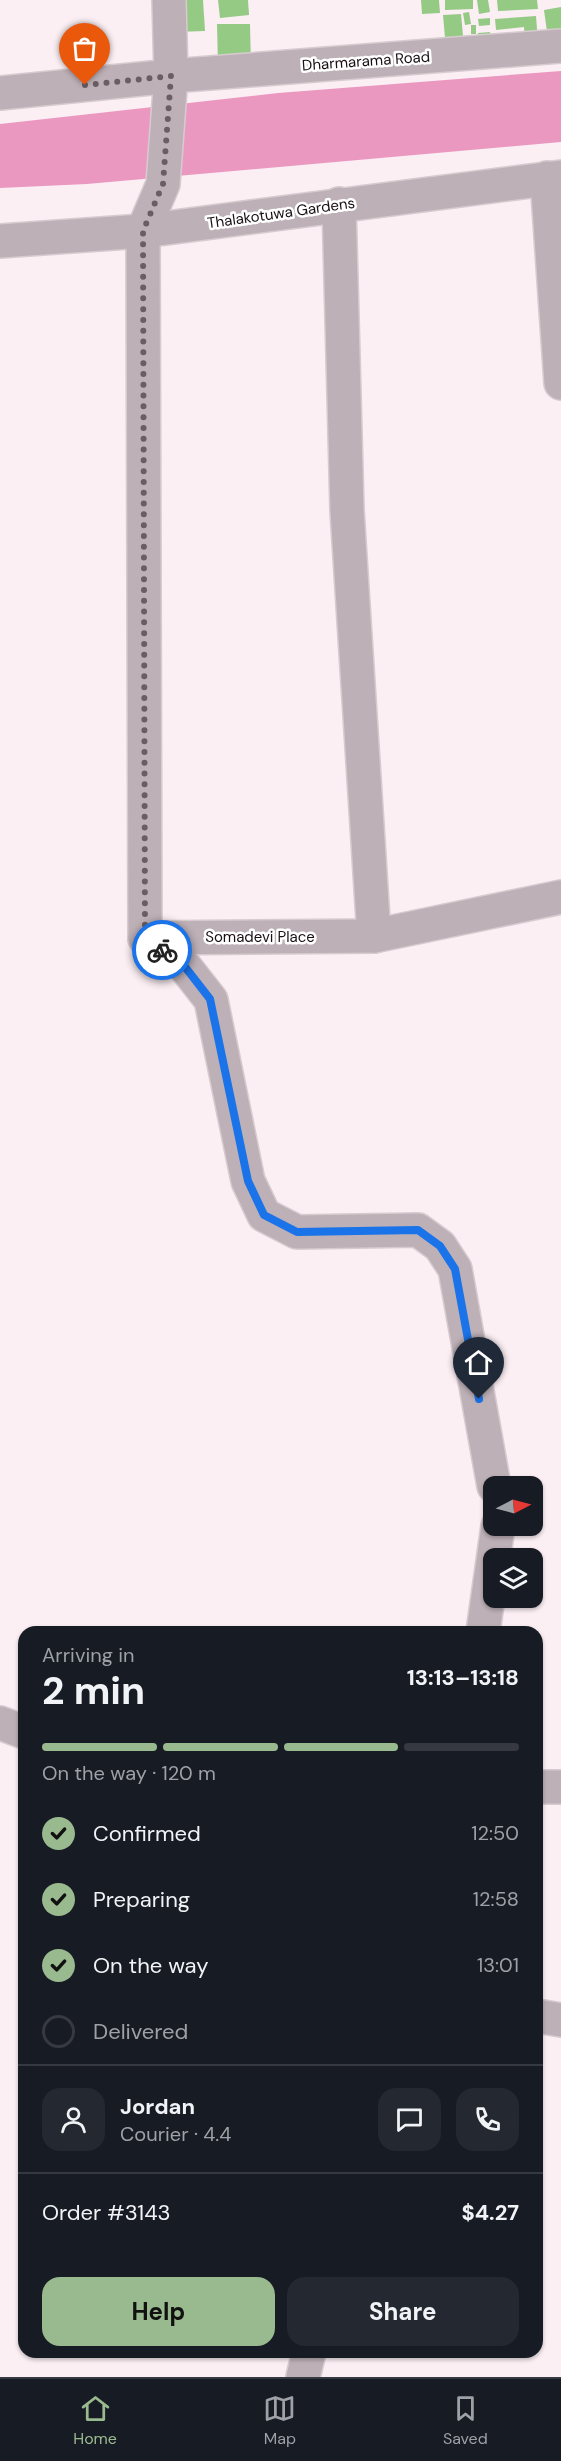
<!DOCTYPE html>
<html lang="en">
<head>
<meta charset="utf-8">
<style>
  body { margin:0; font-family:"DM Sans",sans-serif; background:#242831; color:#f1f3f6; height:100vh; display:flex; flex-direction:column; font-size:22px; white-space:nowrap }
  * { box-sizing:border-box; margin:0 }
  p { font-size:20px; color:#9ea1a6 }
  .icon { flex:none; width:33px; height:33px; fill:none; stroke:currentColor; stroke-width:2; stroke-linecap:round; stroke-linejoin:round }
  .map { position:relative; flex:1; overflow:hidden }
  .panel { position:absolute; left:18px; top:1626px; width:525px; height:732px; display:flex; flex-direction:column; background:#171b24; border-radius:18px; box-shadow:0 2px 4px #0004 }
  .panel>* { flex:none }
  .needle { width:39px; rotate:84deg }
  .tools { position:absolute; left:483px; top:1476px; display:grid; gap:12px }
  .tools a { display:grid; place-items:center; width:60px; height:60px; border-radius:12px; background:#171b24; box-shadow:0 2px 4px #0004; font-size:30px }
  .pin { position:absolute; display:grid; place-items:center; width:51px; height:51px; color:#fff; margin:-62px -26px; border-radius:50% 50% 50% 0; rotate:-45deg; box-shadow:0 0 6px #0007 }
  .pin .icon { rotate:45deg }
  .courier { position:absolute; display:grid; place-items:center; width:60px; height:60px; margin:-30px; border:4px solid #1a73e8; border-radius:50%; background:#fff; color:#222; box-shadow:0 2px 8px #0007 }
  .overview em { font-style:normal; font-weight:700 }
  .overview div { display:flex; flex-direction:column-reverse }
  .overview { display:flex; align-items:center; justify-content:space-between; height:102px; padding:0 24px }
  h1 { font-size:39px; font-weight:700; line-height:45px }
  .bar { display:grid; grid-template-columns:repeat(4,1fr); gap:9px 6px; align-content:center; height:72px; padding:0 24px }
  .bar i { height:8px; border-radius:4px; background:#363941 }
  .bar .current { background:#99b98e }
  .bar p { grid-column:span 4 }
  .line { display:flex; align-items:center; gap:15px; padding:0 24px; border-top:2px solid #363941 }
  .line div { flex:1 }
  .round { display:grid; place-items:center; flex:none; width:63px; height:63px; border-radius:18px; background:#242831 }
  ol { padding:0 24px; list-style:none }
  li { display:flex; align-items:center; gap:18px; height:66px }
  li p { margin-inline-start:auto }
  li .icon { padding:6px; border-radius:50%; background:#99b98e; color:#111; stroke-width:4 }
  li:last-child { color:#9ea1a6 }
  li i { width:33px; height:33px; border:3px solid #363941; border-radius:50% }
  .button { display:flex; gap:12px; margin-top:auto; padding:12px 24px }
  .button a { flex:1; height:69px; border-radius:18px; background:#99b98e; color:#111; font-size:24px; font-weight:700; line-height:69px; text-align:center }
  .button a+a { background:#242831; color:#f1f3f6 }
  .dock { display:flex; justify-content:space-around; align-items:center; height:84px; border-top:2px solid #363941; background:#171b24; font-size:16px; color:#9ea1a6 }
  .dock a { display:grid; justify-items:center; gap:3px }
  .dock .current { color:#99b98e }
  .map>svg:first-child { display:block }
  .water { fill:#eb98c0 }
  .building { fill:#94ca84 }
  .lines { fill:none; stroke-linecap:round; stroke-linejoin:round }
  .minor-casing { stroke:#d7cbd0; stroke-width:36 }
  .minor { stroke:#bdb0b6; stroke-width:33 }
  .done { stroke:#695e62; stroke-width:6; stroke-dasharray:0 10.8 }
  .route { stroke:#1a73e8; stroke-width:8 }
  .labels { text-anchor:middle; stroke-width:5; stroke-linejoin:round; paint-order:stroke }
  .street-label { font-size:15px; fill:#1a1014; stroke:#fff }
</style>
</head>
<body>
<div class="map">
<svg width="561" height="2377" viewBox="0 0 561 2377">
  <rect width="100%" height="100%" fill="#fbeff4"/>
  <polygon class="water" points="561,71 561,142 87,184 0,188 0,124 278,93"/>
  <g class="building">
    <polygon points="175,0 203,0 205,31 176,32"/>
    <polygon points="218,0 248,0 249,15 220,18"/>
    <polygon points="421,0 439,0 440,13 422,14"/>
    <polygon points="445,0 473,0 473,9 445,10"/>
    <polygon points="477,0 488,0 490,12 479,14"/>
    <polygon points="497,0 537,0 538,9 498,11"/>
    <polygon points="561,7 561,37 548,39 544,10"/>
    <polygon points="469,12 471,24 465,25 463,13"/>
    <polygon points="461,14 464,47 446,49 443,15"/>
    <polygon points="536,16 538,42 525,43 524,27 496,30 495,19"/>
    <polygon points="490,18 490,25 479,26 478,19"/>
    <polygon points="217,24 250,24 251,66 218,66"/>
    <rect x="471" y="25" width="5" height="9"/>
    <polygon points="490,32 492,50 478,50 478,33"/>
  </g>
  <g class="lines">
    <g class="minor-casing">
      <g id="minor">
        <polyline points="561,46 171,76 163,184 143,231 145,938 374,936 561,897"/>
        <polyline points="0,93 171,76 169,0"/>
        <polyline points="547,178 561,383"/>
        <polyline points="339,204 347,510 374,936"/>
        <polyline points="0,241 143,231 561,177"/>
        <polyline points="145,938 182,963 211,1000 248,1181 264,1215 297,1232 418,1230 440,1246 455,1269 494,1486"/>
        <polyline points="483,1632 498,1526"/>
        <polyline points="0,1723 24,1732"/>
        <polyline points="537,1787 561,1787"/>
        <polyline points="537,2016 561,2020"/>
        <polyline points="303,2377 309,2352"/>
      </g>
    </g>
    <use href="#minor" class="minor"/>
  </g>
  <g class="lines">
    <polyline class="done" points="85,85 171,76 163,184 143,231 145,938 162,950"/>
    <polyline class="route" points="162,950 182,963 210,999 248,1181 264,1215 297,1232 418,1230 440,1246 455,1269 479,1399"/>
  </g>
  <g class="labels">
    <g class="street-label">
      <text transform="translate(366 61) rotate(-4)" y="5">Dharmarama Road</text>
      <text transform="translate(281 213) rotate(-8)" y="5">Thalakotuwa Gardens</text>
      <text x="260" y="942">Somadevi Place</text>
    </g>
  </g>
</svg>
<div class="tools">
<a><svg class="needle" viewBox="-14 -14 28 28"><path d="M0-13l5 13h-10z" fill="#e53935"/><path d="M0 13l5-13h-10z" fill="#9ea1a6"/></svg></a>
<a><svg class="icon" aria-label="layers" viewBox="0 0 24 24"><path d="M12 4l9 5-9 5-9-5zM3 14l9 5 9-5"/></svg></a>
</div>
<div class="pin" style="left:85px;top:85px;background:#ea580c"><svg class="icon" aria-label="bag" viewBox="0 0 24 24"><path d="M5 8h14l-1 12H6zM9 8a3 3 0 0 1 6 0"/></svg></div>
<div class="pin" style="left:479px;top:1399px;background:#1f2937"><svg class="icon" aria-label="home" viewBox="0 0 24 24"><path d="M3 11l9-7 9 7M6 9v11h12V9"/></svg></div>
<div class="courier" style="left:162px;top:950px"><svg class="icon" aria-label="bike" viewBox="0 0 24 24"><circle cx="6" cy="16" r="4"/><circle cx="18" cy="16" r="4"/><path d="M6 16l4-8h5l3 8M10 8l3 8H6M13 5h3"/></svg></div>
<section class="panel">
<div class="overview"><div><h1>2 min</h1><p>Arriving in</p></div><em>13:13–13:18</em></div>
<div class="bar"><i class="current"></i><i class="current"></i><i class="current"></i><i></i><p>On the way · 120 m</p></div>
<ol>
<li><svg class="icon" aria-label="check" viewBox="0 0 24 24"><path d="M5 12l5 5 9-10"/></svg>Confirmed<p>12:50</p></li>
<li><svg class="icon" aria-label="check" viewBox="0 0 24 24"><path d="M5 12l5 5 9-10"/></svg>Preparing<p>12:58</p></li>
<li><svg class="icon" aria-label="check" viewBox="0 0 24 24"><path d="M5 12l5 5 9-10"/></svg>On the way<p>13:01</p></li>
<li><i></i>Delivered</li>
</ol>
<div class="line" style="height:108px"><a class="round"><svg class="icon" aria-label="person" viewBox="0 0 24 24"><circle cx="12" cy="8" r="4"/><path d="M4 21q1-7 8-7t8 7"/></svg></a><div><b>Jordan</b><p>Courier · 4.4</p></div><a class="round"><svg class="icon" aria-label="chat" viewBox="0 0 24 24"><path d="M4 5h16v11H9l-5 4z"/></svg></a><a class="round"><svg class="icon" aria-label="phone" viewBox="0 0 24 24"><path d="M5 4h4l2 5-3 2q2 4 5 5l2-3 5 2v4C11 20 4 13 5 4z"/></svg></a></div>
<div class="line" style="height:78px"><div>Order #3143</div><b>$4.27</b></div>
<div class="button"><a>Help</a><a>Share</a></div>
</section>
</div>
<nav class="dock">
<a class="current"><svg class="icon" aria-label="home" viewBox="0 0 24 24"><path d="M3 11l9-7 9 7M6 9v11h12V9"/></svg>Home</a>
<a><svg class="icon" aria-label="map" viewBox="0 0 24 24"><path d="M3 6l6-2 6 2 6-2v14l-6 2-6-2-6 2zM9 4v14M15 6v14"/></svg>Map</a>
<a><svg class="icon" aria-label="saved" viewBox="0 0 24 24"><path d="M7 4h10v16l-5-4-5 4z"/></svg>Saved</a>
</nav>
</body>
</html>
